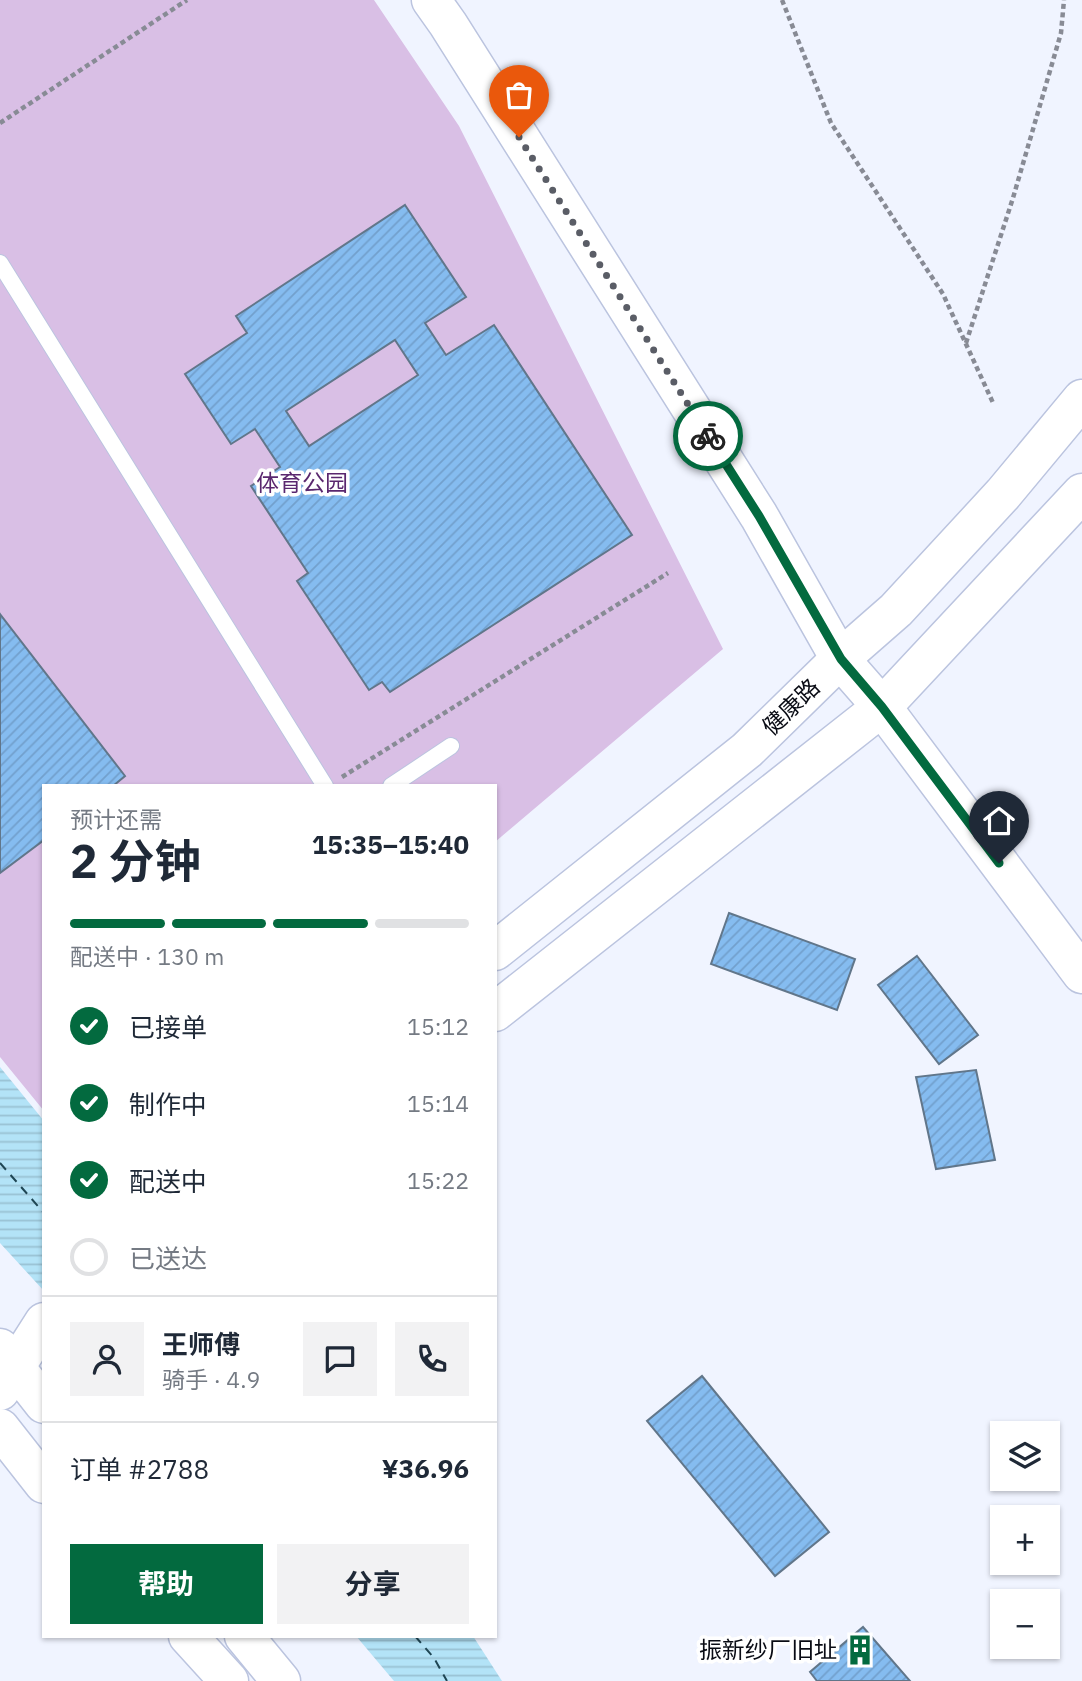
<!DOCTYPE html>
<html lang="zh">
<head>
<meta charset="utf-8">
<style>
  body { margin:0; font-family:"IBM Plex Sans","Noto Sans SC",sans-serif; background:#f2f2f3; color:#1f2937; height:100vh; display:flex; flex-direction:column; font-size:26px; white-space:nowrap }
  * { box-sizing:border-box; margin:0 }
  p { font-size:23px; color:#747a83 }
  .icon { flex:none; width:38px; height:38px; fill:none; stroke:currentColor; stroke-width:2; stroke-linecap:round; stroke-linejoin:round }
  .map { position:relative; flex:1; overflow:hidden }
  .details { position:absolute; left:42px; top:784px; width:455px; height:854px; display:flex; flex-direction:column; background:#fff; border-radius:0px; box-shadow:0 2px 5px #0004 }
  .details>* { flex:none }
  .buttons { position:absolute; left:990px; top:1421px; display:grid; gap:14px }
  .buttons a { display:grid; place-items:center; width:70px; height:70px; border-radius:0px; background:#fff; box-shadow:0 2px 5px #0004; font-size:35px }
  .pin { position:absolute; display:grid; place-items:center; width:60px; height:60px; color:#fff; margin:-72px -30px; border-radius:50% 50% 50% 0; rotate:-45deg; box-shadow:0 0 7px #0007 }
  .pin .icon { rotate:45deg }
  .courier { position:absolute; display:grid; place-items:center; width:70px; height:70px; margin:-35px; border:5px solid #036a3f; border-radius:50%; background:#fff; color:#222; box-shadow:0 2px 9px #0007 }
  .headline em { font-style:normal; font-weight:700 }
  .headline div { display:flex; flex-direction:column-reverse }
  .headline { display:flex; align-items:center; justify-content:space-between; height:119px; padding:0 28px }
  h1 { font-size:46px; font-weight:700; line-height:52px }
  .bar { display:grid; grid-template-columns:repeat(4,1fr); gap:10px 7px; align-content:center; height:84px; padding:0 28px }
  .bar i { height:9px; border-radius:5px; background:#e0e1e3 }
  .bar .current { background:#036a3f }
  .bar p { grid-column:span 4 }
  .line { display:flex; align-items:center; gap:18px; padding:0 28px; border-top:2px solid #e0e1e3 }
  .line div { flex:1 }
  .round { display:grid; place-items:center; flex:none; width:74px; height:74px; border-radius:0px; background:#f2f2f3 }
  ol { padding:0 28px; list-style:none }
  li { display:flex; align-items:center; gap:21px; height:77px }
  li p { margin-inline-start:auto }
  li .icon { padding:7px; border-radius:50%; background:#036a3f; color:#fff; stroke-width:4 }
  li:last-child { color:#747a83 }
  li i { width:38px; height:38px; border:4px solid #e0e1e3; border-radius:50% }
  .cta { display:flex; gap:14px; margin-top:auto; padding:14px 28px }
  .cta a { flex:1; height:80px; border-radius:0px; background:#036a3f; color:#fff; font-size:28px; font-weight:700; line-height:80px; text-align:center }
  .cta a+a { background:#f2f2f3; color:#1f2937 }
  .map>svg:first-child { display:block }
  .green { fill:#d9bfe5 }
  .water { fill:url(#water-rules) }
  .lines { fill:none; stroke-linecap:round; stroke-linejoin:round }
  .ferry { stroke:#1f4654; stroke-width:2; stroke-dasharray:9 7; stroke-linecap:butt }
  .building { fill:url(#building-hatch); stroke:#61768a; stroke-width:2; fill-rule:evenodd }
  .lane-casing { stroke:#bbc4df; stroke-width:18 }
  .secondary-casing { stroke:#bbc4df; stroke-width:41 }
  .path { stroke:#888b95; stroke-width:4.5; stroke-dasharray:5 3.5; stroke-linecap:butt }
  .lane { stroke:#fff; stroke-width:16 }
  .secondary { stroke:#fff; stroke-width:38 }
  .done { stroke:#5a5d66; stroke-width:7; stroke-dasharray:0 12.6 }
  .route { stroke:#036a3f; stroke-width:9 }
  .labels { text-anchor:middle; stroke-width:7; stroke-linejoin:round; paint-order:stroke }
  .park-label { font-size:23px; fill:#5a276e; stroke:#fff }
  .street-label { font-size:23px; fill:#090b14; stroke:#fff }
  .poi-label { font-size:23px; fill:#090b14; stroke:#fff; text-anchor:end }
</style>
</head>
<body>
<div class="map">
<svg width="1082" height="1681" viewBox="0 0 1082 1681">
  <defs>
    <pattern id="water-rules" width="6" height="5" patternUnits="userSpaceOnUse" patternTransform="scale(1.75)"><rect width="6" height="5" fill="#b3e3f7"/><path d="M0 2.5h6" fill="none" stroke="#99c1d3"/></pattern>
    <pattern id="building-hatch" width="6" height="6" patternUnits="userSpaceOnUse" patternTransform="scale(1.75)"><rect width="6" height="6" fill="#85bcf0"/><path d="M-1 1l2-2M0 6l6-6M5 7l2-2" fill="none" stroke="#72a0cd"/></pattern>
  </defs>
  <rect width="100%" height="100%" fill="#f0f4ff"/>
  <polygon class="green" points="0,0 374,0 459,126 723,649 495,842 495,786 44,786 44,1111 0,1057"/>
  <g class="water">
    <polygon points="0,1067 44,1121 44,1291 0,1243"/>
    <polygon points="356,1636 473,1636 502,1681 394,1681"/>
  </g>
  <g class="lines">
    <g class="ferry">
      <polyline points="0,1163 44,1213"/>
      <polyline points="415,1636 434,1658 447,1681"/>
    </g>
  </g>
  <g class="building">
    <path d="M405,205L466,297L425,323L446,355L494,325L632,535L390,692L382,682L369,690L297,581L308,573L251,486L280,467L255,429L231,444L185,374L247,333L236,316ZM395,340L418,375L309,446L286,411Z"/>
    <polygon points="0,614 125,776 113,786 44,786 44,840 0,873"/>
    <polygon points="729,913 855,959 837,1010 711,964"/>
    <polygon points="917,956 978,1035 939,1064 878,985"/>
    <polygon points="976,1070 995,1160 936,1169 916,1077"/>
    <polygon points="702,1376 829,1532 775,1576 647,1421"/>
    <polygon points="863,1627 910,1681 817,1681 810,1672"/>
  </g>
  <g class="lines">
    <g class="lane-casing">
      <g id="lane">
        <polyline points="0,263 325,786"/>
        <polyline points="391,786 451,746"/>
      </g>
    </g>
    <g class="secondary-casing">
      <g id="secondary">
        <polyline points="431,0 448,24 759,516 840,659 882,707 1082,974"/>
        <polyline points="495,951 747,750 840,659 896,610 1003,494 1082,399"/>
        <polyline points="495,1012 882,707 1082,493"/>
        <polyline points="0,1348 44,1404"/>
        <polyline points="0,1391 44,1322"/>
        <polyline points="0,1428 44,1484"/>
        <polyline points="188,1636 229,1681"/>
        <polyline points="244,1636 281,1681"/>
      </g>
    </g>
    <g class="path">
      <polyline points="782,0 831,123 943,294 994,405"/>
      <polyline points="0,123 187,0"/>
      <polyline points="966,343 1013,198 1061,33 1064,0"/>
      <polyline points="342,777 668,573"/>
    </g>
    <use href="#lane" class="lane"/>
    <use href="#secondary" class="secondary"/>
  </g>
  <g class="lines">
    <polyline class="done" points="519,137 708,436"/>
    <polyline class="route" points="708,436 759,516 841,659 882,707 999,863"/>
  </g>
  <defs>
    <g id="building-bare" transform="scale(2.415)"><path d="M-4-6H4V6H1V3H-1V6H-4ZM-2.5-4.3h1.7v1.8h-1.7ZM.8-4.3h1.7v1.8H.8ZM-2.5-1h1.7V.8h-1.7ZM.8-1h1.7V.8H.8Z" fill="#036a3f" stroke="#fff" stroke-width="2.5" paint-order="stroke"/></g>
  </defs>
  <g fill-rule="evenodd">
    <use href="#building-bare" x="860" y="1650"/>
  </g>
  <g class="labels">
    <g class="park-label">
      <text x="302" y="491">体育公园</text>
    </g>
    <g class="street-label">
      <text transform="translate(791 707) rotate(-44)" y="8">健康路</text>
    </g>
    <g class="poi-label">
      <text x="837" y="1658">振新纱厂旧址</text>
    </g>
  </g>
</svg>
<div class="buttons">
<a><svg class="icon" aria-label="layers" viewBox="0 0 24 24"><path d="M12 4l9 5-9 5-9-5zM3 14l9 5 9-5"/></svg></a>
<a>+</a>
<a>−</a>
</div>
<div class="pin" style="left:519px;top:137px;background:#ea580c"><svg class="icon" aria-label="bag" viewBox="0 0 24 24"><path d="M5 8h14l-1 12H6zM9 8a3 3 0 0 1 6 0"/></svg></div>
<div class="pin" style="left:999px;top:863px;background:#1f2937"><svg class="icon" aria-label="home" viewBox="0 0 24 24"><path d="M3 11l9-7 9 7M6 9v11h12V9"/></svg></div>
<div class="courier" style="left:708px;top:436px"><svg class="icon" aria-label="bike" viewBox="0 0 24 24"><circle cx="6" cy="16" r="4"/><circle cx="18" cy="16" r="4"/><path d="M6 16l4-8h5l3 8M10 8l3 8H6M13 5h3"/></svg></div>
<section class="details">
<div class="headline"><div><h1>2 分钟</h1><p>预计还需</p></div><em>15:35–15:40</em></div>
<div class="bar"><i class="current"></i><i class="current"></i><i class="current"></i><i></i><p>配送中 · 130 m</p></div>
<ol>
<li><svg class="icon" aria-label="check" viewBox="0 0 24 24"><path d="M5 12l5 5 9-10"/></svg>已接单<p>15:12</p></li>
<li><svg class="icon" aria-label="check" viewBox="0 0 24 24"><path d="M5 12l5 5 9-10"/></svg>制作中<p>15:14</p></li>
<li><svg class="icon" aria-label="check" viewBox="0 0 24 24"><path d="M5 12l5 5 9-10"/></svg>配送中<p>15:22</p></li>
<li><i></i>已送达</li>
</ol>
<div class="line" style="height:126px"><a class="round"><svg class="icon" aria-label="person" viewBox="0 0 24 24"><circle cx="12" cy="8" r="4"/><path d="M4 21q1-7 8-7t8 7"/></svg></a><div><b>王师傅</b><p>骑手 · 4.9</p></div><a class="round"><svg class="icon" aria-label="chat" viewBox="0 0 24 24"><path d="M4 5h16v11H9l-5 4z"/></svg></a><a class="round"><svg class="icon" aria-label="phone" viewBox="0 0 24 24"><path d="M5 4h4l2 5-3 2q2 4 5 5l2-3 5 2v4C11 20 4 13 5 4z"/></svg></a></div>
<div class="line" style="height:91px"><div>订单 #2788</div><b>¥36.96</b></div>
<div class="cta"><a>帮助</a><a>分享</a></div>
</section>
</div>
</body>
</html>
